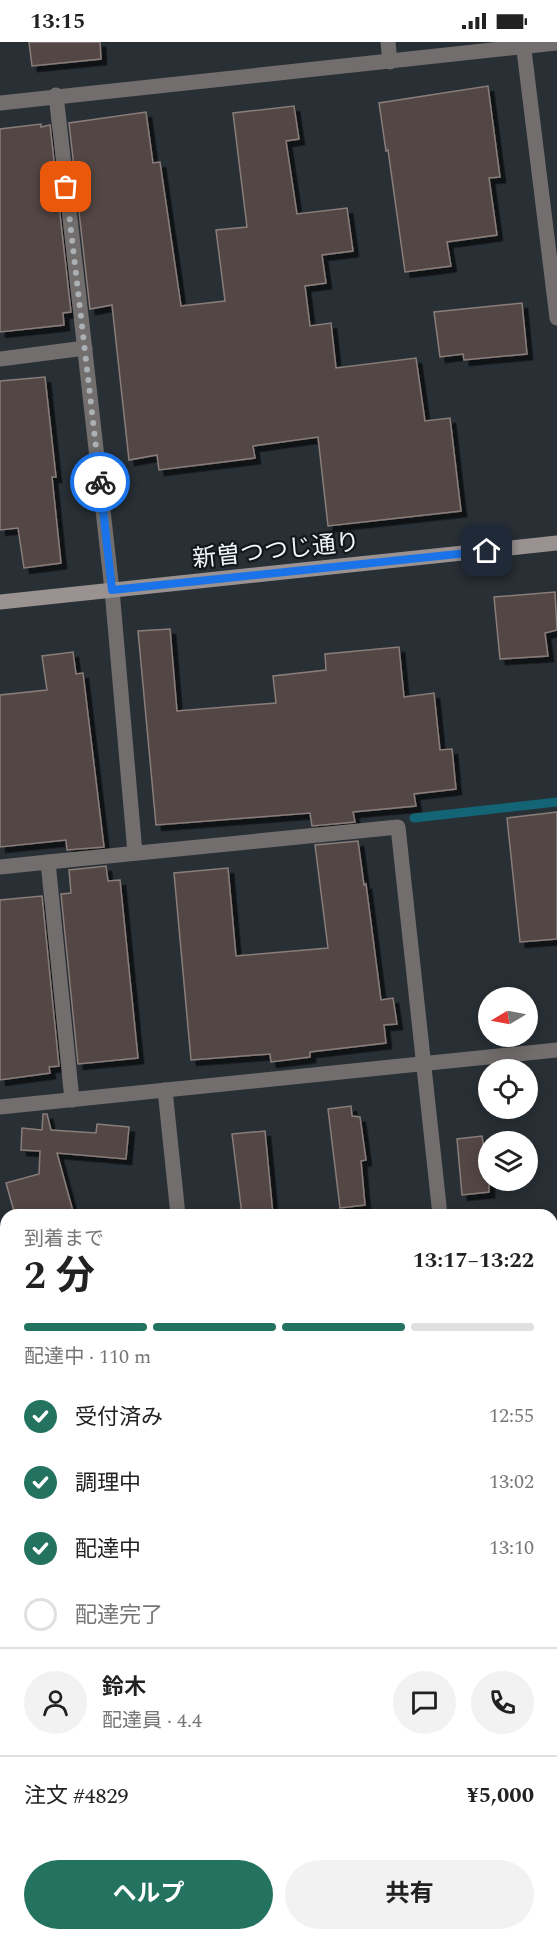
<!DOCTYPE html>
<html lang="ja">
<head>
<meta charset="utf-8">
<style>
  body { margin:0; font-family:Spectral,"Noto Sans JP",serif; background:#f2f2f2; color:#222; height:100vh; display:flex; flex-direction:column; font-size:22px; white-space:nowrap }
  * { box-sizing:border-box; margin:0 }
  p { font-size:20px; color:#767676 }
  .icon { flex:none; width:33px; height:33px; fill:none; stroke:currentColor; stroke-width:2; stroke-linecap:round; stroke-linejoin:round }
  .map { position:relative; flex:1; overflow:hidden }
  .panel { position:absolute; left:0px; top:1167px; width:558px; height:732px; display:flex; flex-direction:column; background:#fff; border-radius:18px 18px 0 0; box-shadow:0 3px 15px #0003 }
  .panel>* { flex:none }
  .needle { width:39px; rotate:260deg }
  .controls { position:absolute; left:478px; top:945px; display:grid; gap:12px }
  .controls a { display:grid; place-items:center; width:60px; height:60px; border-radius:50%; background:#fff; box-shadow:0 3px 15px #0003; font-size:30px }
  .pin { position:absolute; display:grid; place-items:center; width:51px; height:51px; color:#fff; margin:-26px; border-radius:12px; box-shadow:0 3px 9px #0006 }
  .courier { position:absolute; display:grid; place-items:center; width:60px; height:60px; margin:-30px; border:4px solid #1a73e8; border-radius:50%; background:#fff; color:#222; box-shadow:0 2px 8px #0007 }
  .head em { font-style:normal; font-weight:700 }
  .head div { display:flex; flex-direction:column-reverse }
  .head { display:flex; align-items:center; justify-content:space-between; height:102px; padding:0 24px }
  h1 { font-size:39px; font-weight:700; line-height:45px }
  .bar { display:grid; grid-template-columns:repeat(4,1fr); gap:9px 6px; align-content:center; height:72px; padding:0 24px }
  .bar i { height:8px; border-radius:4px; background:#e0e0e0 }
  .bar .current { background:#247361 }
  .bar p { grid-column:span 4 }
  .line { display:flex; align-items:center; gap:15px; padding:0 24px; border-top:2px solid #e0e0e0 }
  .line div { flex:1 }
  .round { display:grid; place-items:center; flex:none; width:63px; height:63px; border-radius:32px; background:#f2f2f2 }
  ol { padding:0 24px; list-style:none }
  li { display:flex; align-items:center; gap:18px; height:66px }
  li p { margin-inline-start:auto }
  li .icon { padding:6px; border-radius:50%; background:#247361; color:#fff; stroke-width:4 }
  li:last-child { color:#767676 }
  li i { width:33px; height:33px; border:3px solid #e0e0e0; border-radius:50% }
  .cta { display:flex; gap:12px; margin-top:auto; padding:12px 24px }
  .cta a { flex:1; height:69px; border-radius:36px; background:#247361; color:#fff; font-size:24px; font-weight:700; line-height:69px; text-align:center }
  .cta a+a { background:#f2f2f2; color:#222 }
  .status { display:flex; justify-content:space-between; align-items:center; height:42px; padding:0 30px; background:#fff; direction:ltr }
  .status svg { height:16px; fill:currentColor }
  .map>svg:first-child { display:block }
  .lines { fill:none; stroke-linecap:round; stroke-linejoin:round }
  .stream { stroke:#136474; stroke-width:9 }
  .building { fill:#524744; stroke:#897d7a; stroke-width:1.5; filter:url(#shadow) }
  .street { stroke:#736e6e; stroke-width:15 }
  .secondary { stroke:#9a9191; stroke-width:15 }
  .done { stroke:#aab0b4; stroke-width:6; stroke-dasharray:0 10.8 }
  .route { stroke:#1a73e8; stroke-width:8 }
  .labels { text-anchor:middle; stroke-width:4.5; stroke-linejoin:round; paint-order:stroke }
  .street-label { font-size:24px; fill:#f0f5f9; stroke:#13171a }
</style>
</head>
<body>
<div class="status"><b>13:15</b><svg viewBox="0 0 49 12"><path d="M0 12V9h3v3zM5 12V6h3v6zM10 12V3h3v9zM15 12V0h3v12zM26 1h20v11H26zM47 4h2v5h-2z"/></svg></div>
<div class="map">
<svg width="557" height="1899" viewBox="0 0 557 1899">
  <defs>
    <filter id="shadow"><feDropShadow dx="5.5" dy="5.5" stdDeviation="0" flood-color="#0009"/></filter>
  </defs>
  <rect width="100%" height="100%" fill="#282f35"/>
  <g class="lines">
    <g class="stream">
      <polyline points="414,776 557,760"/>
      <polyline points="0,1218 6,1221"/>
      <polyline points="552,1256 557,1256"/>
    </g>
  </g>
  <g class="building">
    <polygon points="29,0 100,0 101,17 32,24"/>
    <polygon points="488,44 500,135 489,136 497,193 447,200 451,224 405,230 388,108 386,109 379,61"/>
    <polygon points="294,64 299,97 286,99 297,172 347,166 353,209 322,213 326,241 305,244 310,284 331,281 336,326 416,316 425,379 450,376 461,469 328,484 318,395 253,404 255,416 159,428 157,413 129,418 112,263 90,267 69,81 146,70 153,121 160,120 181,264 225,259 216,188 247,185 233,71"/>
    <polygon points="41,82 41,85 50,83 71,270 63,271 64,283 0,290 0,87"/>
    <polygon points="522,261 527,312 464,318 463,312 440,315 434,270"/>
    <polygon points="45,335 56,435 52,435 61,521 24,526 18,486 0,488 0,339"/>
    <polygon points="555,550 557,588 545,591 548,614 500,617 494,555"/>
    <polygon points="170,587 177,669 276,661 273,634 326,628 325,612 399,605 404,655 434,651 440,708 452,707 456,747 414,752 416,764 353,770 355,780 312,784 310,771 156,783 138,589"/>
    <polygon points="73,610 76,632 83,631 104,805 67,808 66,798 0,805 0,653 47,648 42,614"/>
    <polygon points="557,770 557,897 520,900 507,776"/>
    <polygon points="358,799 364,843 366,842 381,958 393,956 397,982 384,983 386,1001 310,1010 310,1015 271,1020 270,1012 191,1018 174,831 228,826 236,914 328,906 315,803"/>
    <polygon points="106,824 108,839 120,838 138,1016 78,1022 61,852 71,851 69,828"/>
    <polygon points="42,854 59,1024 49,1025 50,1031 0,1038 0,858"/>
    <polygon points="351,1064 352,1074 360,1075 366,1118 361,1119 365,1163 340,1166 328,1067"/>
    <polygon points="43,1072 47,1072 51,1088 96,1091 97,1082 129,1085 126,1117 57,1111 74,1173 15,1173 6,1141 39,1132 40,1109 21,1108 22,1086 42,1088"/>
    <polygon points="265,1089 273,1173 242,1173 232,1092"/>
    <polygon points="482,1094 487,1126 489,1126 489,1150 462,1153 457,1097"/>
  </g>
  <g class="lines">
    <g class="street">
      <polyline points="388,0 390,20"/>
      <polyline points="523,0 557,276"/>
      <polyline points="56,53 112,548 135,811"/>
      <polyline points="0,61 557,1"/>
      <polyline points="0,317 85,306"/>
      <polyline points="48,820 398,785 440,1173"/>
      <polyline points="0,825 48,820 72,1058"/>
      <polyline points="165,1048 178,1173"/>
      <polyline points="0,1065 557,1008"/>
      <polyline points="0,1487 6,1487"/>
      <polyline points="0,1653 6,1652"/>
      <polyline points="0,1685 6,1713"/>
      <polyline points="552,1732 557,1734"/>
      <polyline points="44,1893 45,1899"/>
      <polyline points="289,1893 290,1899"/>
    </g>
    <polyline class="secondary" points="0,560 557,501"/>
  </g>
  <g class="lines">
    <polyline class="done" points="66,145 100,440"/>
    <polyline class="route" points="100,440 112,548 487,509"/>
  </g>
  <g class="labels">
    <g class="street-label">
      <text transform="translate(276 508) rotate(-6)" y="8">新曽つつじ通り</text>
    </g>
  </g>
</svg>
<div class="controls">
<a><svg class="needle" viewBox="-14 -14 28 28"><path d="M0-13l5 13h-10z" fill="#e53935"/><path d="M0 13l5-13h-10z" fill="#767676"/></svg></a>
<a><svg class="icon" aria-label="locate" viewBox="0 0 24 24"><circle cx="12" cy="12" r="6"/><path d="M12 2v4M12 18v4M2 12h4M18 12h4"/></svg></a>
<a><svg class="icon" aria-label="layers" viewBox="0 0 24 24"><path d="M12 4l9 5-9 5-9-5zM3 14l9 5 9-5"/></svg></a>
</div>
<div class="pin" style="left:66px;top:145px;background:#ea580c"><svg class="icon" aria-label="bag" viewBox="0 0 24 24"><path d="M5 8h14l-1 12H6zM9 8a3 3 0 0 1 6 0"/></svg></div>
<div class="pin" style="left:487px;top:509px;background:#1f2937"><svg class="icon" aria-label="home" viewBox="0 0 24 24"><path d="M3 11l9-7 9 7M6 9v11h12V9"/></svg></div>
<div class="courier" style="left:100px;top:440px"><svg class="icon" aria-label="bike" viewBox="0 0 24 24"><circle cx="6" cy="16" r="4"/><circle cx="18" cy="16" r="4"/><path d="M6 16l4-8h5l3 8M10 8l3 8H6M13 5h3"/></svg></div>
<section class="panel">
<div class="head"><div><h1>2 分</h1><p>到着まで</p></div><em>13:17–13:22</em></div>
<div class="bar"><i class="current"></i><i class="current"></i><i class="current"></i><i></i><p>配達中 · 110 m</p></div>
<ol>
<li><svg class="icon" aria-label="check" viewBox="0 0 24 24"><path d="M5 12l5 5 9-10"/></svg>受付済み<p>12:55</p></li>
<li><svg class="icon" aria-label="check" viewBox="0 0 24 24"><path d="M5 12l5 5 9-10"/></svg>調理中<p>13:02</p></li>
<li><svg class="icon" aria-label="check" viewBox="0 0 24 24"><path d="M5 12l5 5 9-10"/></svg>配達中<p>13:10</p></li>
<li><i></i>配達完了</li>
</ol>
<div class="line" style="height:108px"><a class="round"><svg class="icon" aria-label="person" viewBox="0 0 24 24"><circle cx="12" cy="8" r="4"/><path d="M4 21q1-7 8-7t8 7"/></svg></a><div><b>鈴木</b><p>配達員 · 4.4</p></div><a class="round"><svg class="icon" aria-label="chat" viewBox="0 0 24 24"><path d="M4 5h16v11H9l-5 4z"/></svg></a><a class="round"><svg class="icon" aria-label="phone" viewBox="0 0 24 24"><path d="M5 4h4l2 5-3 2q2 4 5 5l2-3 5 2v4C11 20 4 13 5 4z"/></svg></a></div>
<div class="line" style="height:78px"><div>注文 #4829</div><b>¥5,000</b></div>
<div class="cta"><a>ヘルプ</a><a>共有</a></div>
</section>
</div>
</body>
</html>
